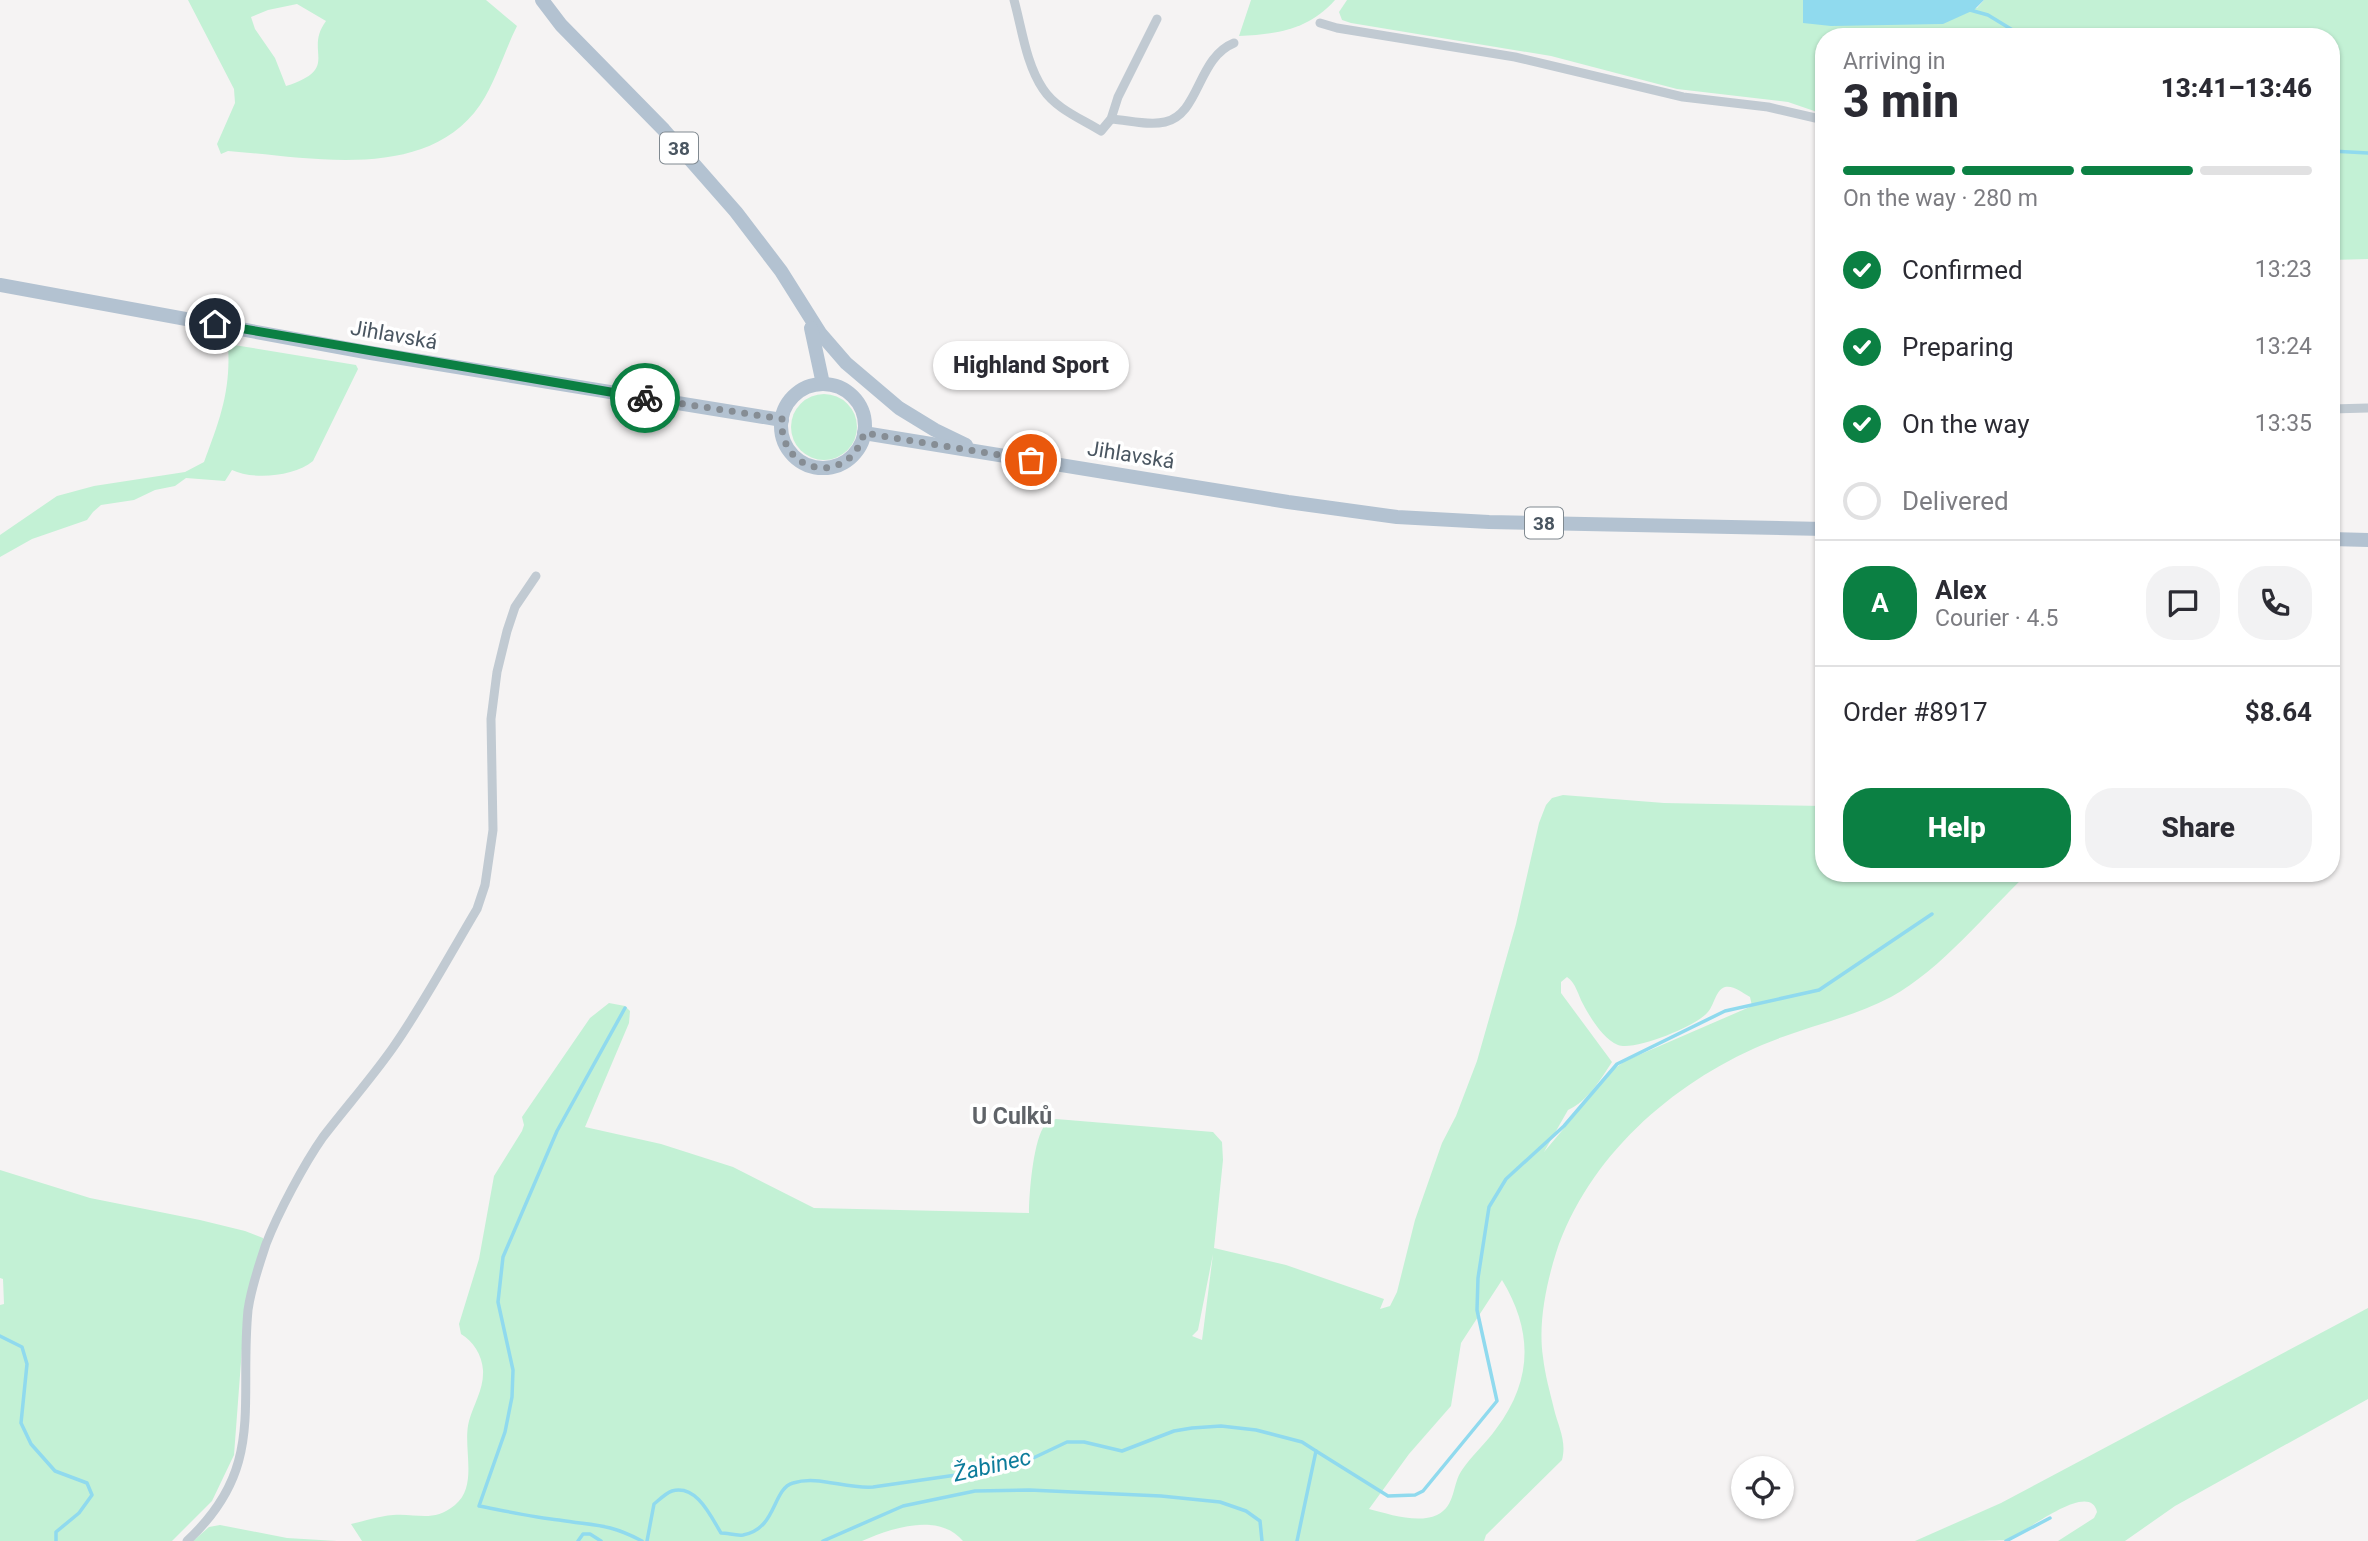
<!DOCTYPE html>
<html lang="en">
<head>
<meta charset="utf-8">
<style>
  body { margin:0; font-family:Roboto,sans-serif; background:#f2f2f3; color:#2b2b33; height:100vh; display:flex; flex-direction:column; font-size:26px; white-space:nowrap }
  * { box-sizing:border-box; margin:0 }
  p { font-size:23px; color:#7c7c81 }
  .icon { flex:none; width:38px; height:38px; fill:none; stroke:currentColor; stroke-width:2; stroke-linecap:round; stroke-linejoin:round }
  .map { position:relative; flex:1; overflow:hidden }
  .panel { position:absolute; left:1815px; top:28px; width:525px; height:854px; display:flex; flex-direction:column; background:#fff; border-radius:28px; box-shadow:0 2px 5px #0004 }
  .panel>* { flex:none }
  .fabs { position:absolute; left:1731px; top:1456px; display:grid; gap:14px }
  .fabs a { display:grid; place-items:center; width:63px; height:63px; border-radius:50%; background:#fff; box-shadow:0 2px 5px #0004; font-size:35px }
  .pin { position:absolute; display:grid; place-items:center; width:60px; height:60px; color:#fff; margin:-30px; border:4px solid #fff; border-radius:50%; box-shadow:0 2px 7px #0007 }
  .courier { position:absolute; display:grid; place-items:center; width:70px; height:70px; margin:-35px; border:5px solid #0b8043; border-radius:50%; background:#fff; color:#222; box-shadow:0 2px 9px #0007 }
  .bubble { position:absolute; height:49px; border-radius:24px; background:#fff; box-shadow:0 2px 5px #0004; font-size:23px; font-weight:800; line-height:49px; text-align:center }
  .overview em { font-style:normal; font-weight:800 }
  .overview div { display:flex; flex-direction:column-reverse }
  .overview { display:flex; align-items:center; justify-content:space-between; height:119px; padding:0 28px }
  h1 { font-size:46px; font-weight:800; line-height:52px }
  .bar { display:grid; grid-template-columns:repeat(4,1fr); gap:10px 7px; align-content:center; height:84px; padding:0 28px }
  .bar i { height:9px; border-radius:5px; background:#e1e1e2 }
  .bar .on { background:#0b8043 }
  .bar p { grid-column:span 4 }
  .line { display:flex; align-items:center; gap:18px; padding:0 28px; border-top:2px solid #e1e1e2 }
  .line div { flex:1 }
  .round { display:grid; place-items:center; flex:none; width:74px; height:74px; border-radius:28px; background:#f2f2f3 }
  ol { padding:0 28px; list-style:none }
  li { display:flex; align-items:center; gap:21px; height:77px }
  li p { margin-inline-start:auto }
  li .icon { padding:7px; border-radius:50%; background:#0b8043; color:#fff; stroke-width:4 }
  li:last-child { color:#7c7c81 }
  li i { width:38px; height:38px; border:4px solid #e1e1e2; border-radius:50% }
  .action { display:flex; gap:14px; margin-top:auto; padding:14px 28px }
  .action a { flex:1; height:80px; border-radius:28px; background:#0b8043; color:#fff; font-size:28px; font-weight:800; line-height:80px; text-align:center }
  .action a+a { background:#f2f2f3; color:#2b2b33 }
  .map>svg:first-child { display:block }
  .green { fill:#c3f1d5; fill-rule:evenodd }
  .water { fill:#90daee }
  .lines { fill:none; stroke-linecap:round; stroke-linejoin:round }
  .stream { stroke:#90daee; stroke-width:3.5 }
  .minor { stroke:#c1cad2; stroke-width:9 }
  .primary { stroke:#b3c2d1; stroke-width:14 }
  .done { stroke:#868d94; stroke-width:7; stroke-dasharray:0 12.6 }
  .route { stroke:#0b8043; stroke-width:9 }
  .labels { text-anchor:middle; stroke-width:7; stroke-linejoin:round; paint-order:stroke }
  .shield { fill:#fff; stroke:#808990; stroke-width:2 }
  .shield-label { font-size:19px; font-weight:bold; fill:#4a5661 }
  .street-label { font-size:21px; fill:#4a5661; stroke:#fff }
  .neighbourhood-label { font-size:23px; font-weight:bold; fill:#5f6368; stroke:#fff }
  .water-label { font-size:23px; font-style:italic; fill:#0c7c9b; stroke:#fff }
</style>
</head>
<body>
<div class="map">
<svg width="2368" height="1541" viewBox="0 0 2368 1541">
  <rect width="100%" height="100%" fill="#f5f3f3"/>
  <g class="green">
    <path d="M188,0H486L517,26C504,52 496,81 480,105C426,183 309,157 228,151L221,154L217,144L235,103L234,89ZM297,4L326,21C303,52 342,68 286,86L275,58L255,29L251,17L268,10Z"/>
    <path d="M1251,0H1335C1308,30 1278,34 1239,36Z"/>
    <polygon points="1347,0 1803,0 1803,22 1977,8 1984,0 2368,0 2368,259 2331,260 2331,37 1824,37 1823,114 1788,102 1677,89 1551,56 1351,23 1342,20 1339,12"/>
    <path d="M228,344L356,365L358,369L313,461C294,477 252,480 232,470L225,481L186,478L175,486L155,490L134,500L101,505L93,512L87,520L32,539L0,557V535L57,496L94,486L185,472L204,462C220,419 231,391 228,344Z"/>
    <circle cx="824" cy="427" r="33"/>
    <path d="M1563,795L1664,803L1823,806L1824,873H2028C1986,913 1942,969 1891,997C1851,1018 1804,1027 1762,1045C1671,1084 1588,1157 1556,1253C1546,1285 1538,1324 1543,1357C1545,1375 1550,1392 1554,1409C1558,1426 1567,1441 1562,1460L1486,1535L1484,1541H963C939,1512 891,1528 862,1541H362L351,1524C365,1521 379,1516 393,1515C417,1513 433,1523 455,1505C479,1485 462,1447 469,1421C474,1403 484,1389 483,1370C482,1355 473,1341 461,1334L459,1324L479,1259L494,1176L522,1131L524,1125L522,1117L590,1018L609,1003L625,1006L630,1011L629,1023L585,1127L661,1144L733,1167L814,1208L1029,1213C1029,1194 1033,1145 1043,1128C1046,1123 1051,1121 1056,1119L1213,1132L1222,1142L1223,1160L1214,1248L1286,1265L1384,1299L1380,1309L1390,1306L1397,1292L1415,1220L1442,1143L1456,1116L1477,1061L1516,924L1539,823L1546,805L1552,798ZM1567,977C1576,983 1578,995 1583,1004C1590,1017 1603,1039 1618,1045C1635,1051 1694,1027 1707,1013C1714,1007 1715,990 1725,987C1733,985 1743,993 1750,997L1752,1006L1625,1061L1614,1069L1544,1152L1568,1110C1587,1102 1601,1079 1612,1062L1561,993V982ZM1213,1254L1203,1333L1202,1340L1192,1336L1198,1330ZM1502,1280C1533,1331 1533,1380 1496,1429C1486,1443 1472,1455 1462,1470C1452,1484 1456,1506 1437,1515C1417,1524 1389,1514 1369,1509L1409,1454L1451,1406L1461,1343Z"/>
    <polygon points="0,1170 90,1198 200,1220 245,1231 263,1238 264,1243 244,1322 234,1455 212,1501 172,1541 0,1541 0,1305 4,1304 3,1279 0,1278"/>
    <path d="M2368,1308V1399L2175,1506L2125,1541H2058L2094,1518L2097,1512C2090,1479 2024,1534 2007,1540C1993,1541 1934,1541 1915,1541L2001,1503Z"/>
    <polygon points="220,1525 287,1538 337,1541 193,1541 209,1527"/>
  </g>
  <polygon class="water" points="1803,0 1984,0 1974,10 1943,24 1831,26 1803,23"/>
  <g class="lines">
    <g class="stream">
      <polyline points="1970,10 1988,15 2024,37"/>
      <polyline points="2331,151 2368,153"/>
      <path d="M625,1008L557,1131L503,1257L498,1302L513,1370L512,1397L505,1432L479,1506C505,1511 532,1517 559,1520C595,1526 608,1523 642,1541"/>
      <polyline points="0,1336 22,1347 27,1364 21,1423 31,1444 55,1471 87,1483 92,1495 79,1513 56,1532 56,1541"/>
      <polyline points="1316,1451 1388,1496 1415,1495 1423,1491 1497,1401 1477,1310 1478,1278 1489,1207 1506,1179 1564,1126 1617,1064 1725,1011 1819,990 1932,914"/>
      <polyline points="578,1541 583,1534 590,1534 601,1541"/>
      <path d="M647,1541L654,1504C659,1500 666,1493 672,1491C697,1484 711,1517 721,1533C728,1533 736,1536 743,1535C777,1529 772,1489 793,1483C818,1475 845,1489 873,1487L991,1470L1029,1460L1067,1442H1084L1122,1451L1174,1431L1192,1428L1221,1426L1256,1430L1302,1442L1316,1451L1297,1541"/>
      <polyline points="823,1541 903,1506 975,1491 1029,1490 1161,1496 1220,1502 1246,1511 1260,1521 1262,1541"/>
      <polyline points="2006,1541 2050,1518"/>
    </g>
    <g class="minor">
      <path d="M1014,0C1022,29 1026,64 1043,89C1056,109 1082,119 1101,131L1111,119L1118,97L1157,19"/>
      <polyline points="1320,23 1337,28 1515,57 1683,97 1768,107 1824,120"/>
      <path d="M1111,119C1128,120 1148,126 1165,122C1200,114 1197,58 1234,43"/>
      <polyline points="2331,409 2368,408"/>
      <path d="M187,1541C266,1468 239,1405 248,1310C251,1288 259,1265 266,1244C278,1213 304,1164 323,1137C346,1107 370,1080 392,1049C423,1005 449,956 477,909L485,885L493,830L491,719L497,672L507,631L515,607L536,576"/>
    </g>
    <g class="primary">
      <polyline points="542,0 561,25 664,130 736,212 781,271 820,333 846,363 899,408 935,430 966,445"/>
      <polyline points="0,285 371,353 782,420"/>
      <polyline points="811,328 823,384"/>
      <circle cx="823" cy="426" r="42"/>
      <polyline points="864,433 1288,502 1397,517 1489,522 1824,529"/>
      <polyline points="2331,539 2368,540"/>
    </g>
  </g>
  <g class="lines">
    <path class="done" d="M645,398L782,419C778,475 850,487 864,433L1031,460"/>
    <polyline class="route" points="215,324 645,398"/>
  </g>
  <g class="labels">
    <g class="shield">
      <rect x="660" y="132.5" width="38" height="31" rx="5"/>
      <rect x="1525" y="507.5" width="38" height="31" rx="5"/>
    </g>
    <g class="shield-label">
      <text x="679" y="155">38</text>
      <text x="1544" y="530">38</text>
    </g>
    <g class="street-label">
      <text transform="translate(394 335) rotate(10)" y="7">Jihlavská</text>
      <text transform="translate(1131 455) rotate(9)" y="7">Jihlavská</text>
    </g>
    <g class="neighbourhood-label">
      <text x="1012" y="1124">U Culků</text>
    </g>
    <g class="water-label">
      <text transform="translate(992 1465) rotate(-13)" y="8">Žabinec</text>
    </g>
  </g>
</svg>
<div class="fabs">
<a><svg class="icon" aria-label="locate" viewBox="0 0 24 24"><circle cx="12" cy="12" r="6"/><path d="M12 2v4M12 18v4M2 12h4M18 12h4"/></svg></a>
</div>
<div class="pin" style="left:1031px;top:460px;background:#ea580c"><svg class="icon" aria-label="bag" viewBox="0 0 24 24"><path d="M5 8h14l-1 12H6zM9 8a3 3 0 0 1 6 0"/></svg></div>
<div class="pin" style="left:215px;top:324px;background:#1f2937"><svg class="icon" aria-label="home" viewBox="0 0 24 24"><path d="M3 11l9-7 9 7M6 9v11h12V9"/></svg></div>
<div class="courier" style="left:645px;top:398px"><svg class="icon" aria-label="bike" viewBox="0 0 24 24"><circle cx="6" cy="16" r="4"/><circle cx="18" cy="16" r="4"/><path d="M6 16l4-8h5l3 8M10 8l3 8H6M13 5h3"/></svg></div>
<div class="bubble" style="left:933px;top:341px;width:196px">Highland Sport</div>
<section class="panel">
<div class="overview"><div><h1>3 min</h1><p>Arriving in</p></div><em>13:41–13:46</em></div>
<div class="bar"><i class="on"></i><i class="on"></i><i class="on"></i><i></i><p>On the way · 280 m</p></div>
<ol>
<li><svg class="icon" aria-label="check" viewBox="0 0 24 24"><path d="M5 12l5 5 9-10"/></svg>Confirmed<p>13:23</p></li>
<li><svg class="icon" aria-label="check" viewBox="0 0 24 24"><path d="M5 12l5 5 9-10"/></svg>Preparing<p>13:24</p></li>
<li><svg class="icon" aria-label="check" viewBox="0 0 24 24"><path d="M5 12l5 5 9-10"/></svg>On the way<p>13:35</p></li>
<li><i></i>Delivered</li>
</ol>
<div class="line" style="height:126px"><b class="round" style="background:#0b8043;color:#fff">A</b><div><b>Alex</b><p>Courier · 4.5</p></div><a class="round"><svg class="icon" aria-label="chat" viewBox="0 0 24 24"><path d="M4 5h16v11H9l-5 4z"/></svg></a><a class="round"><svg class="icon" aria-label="phone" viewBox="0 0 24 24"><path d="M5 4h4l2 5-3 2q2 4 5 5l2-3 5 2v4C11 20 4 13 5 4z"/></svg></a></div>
<div class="line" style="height:91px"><div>Order #8917</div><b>$8.64</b></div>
<div class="action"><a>Help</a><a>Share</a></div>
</section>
</div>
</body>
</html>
